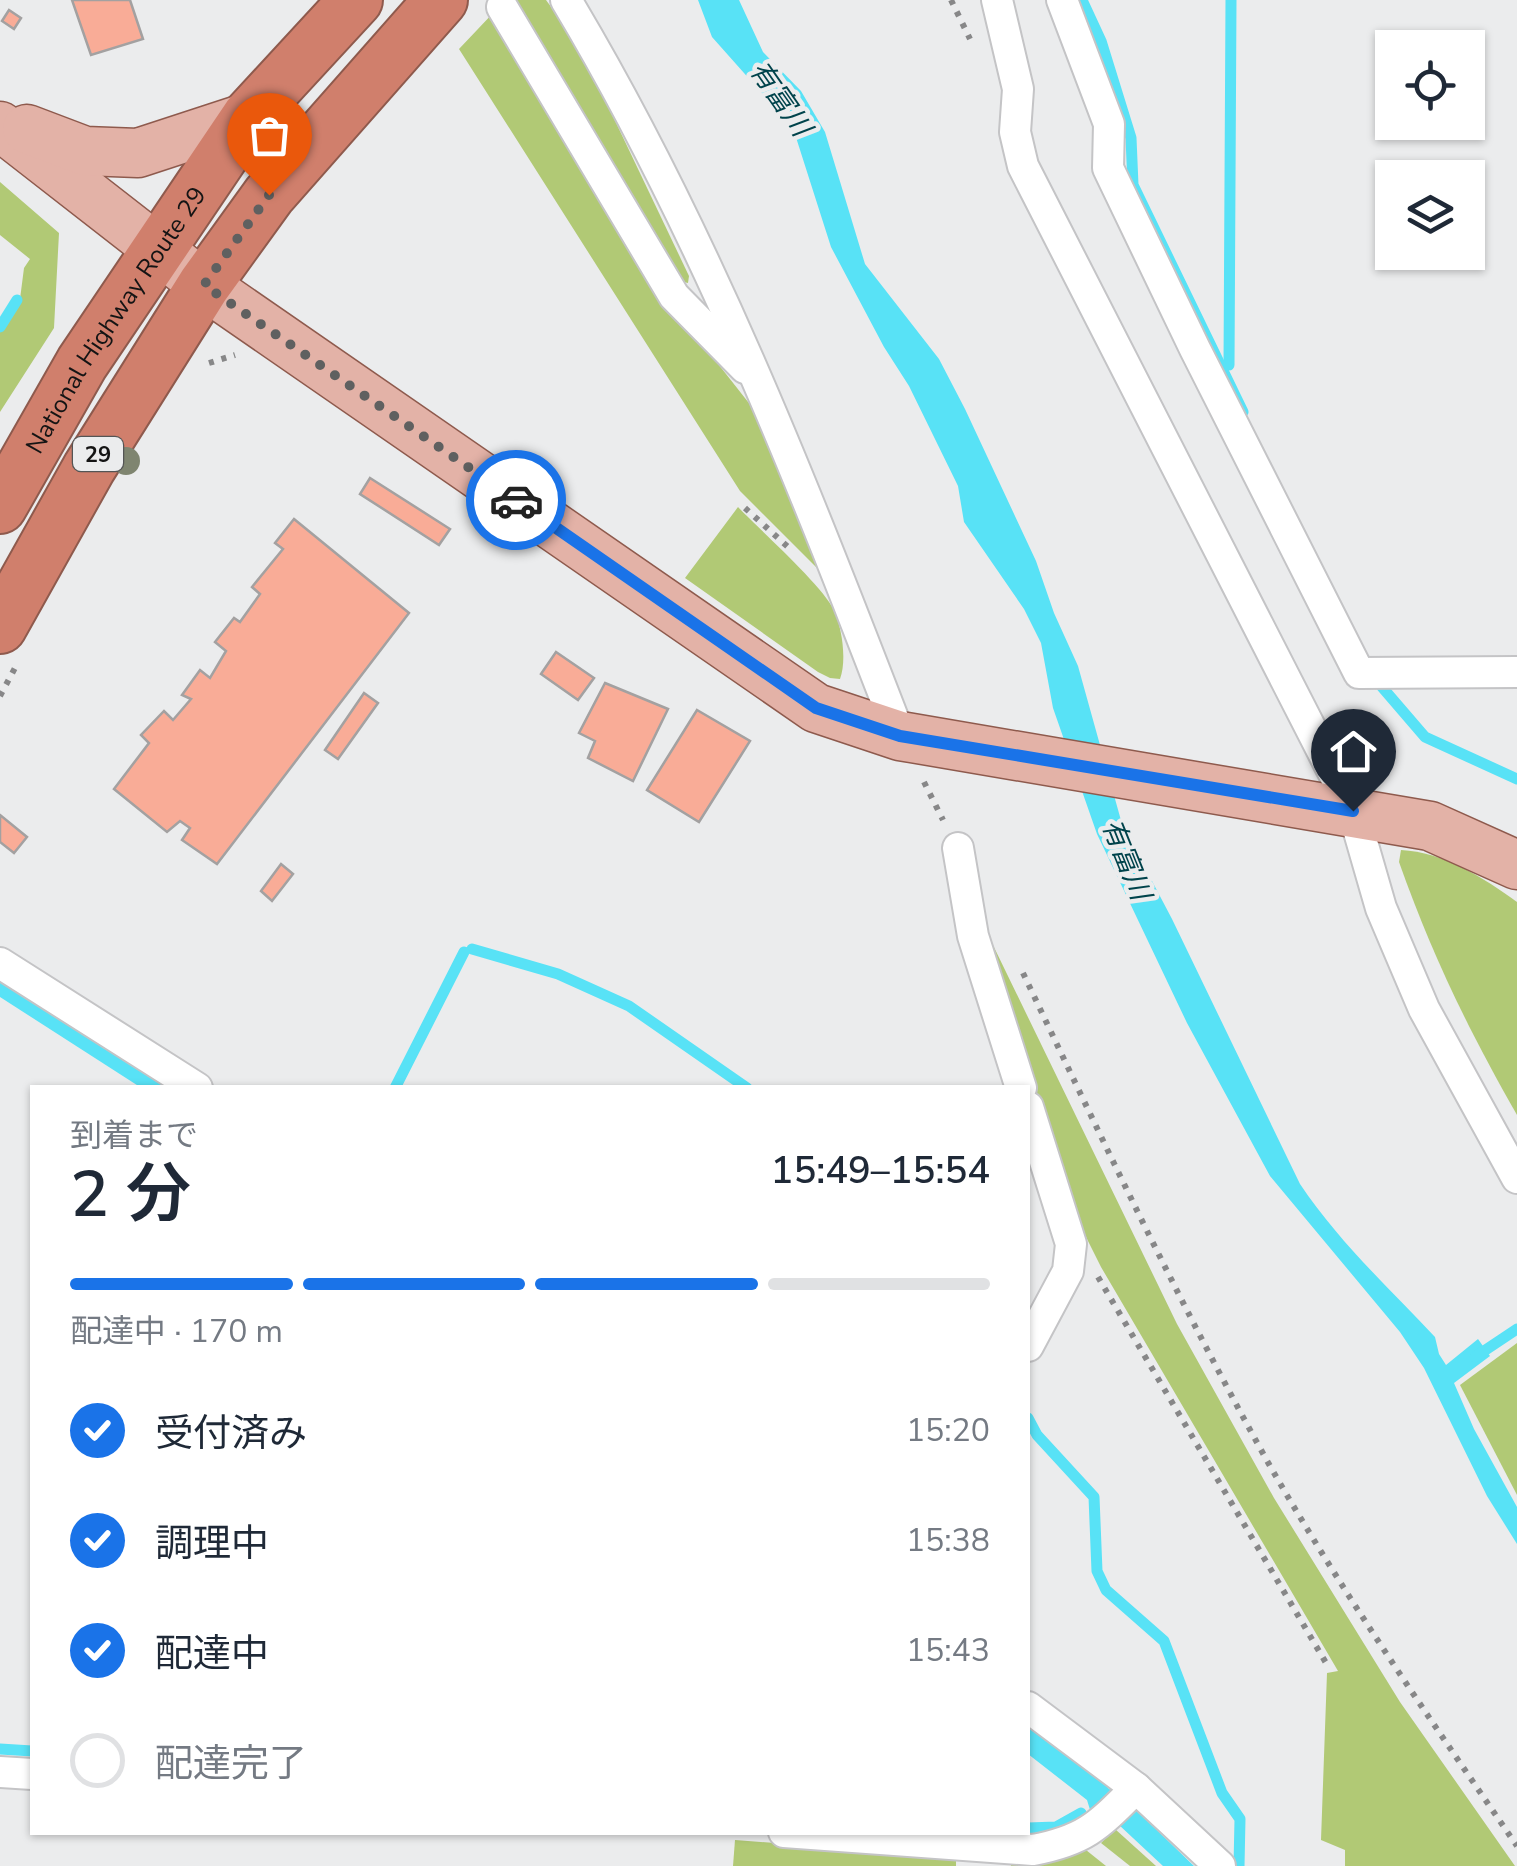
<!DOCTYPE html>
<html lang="ja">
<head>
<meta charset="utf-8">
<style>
  body { margin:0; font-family:"Nunito Sans","Noto Sans JP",sans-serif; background:#f2f2f3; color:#1f2937; height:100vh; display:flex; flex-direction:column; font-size:38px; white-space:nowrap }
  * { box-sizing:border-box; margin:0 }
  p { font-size:32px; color:#747a83 }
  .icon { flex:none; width:55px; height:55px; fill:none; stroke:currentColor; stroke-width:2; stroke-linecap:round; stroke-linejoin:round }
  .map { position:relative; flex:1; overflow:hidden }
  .details { position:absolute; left:30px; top:1085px; width:1000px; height:750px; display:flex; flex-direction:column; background:#fff; border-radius:0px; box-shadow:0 2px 8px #0004 }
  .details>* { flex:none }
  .tools { position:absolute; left:1375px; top:30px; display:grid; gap:20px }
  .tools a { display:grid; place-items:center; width:110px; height:110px; border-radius:0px; background:#fff; box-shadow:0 2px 8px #0004; font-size:50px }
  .pin { position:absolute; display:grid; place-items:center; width:85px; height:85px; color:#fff; margin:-102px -42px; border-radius:50% 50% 50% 0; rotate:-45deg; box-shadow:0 0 10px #0007 }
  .pin .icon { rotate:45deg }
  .courier { position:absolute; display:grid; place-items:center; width:100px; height:100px; margin:-50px; border:8px solid #1a73e8; border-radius:50%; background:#fff; color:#222; box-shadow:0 2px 12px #0007 }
  .summary em { font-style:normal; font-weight:600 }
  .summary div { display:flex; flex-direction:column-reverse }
  .summary { display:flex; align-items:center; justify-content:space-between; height:170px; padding:0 40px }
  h1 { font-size:65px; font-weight:600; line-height:75px }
  .bar { display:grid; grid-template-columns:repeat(4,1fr); gap:15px 10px; align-content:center; height:120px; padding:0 40px }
  .bar i { height:12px; border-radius:8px; background:#e0e1e3 }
  .bar .current { background:#1a73e8 }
  .bar p { grid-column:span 4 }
  ol { padding:0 40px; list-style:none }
  li { display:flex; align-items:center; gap:30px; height:110px }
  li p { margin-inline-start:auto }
  li .icon { padding:10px; border-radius:50%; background:#1a73e8; color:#fff; stroke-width:4 }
  li:last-child { color:#747a83 }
  li i { width:55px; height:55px; border:5px solid #e0e1e3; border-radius:50% }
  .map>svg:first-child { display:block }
  .green { fill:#b1c975 }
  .water { fill:#58e2f6 }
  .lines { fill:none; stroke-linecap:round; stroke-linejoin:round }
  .stream { stroke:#58e2f6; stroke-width:11 }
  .building { fill:#f9ac97; stroke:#a3a1a1; stroke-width:2.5 }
  .street-casing { stroke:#c4c4c6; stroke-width:34 }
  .primary-casing { stroke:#8e5a4d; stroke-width:51 }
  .highway-casing { stroke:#8e5a4d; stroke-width:56 }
  .path { stroke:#878788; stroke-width:6; stroke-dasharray:5 8; stroke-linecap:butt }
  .street { stroke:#fff; stroke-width:30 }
  .primary { stroke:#e3b2a7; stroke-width:48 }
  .highway { stroke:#d07f6c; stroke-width:52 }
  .tree { fill:#7f8570 }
  .done { stroke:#5f6060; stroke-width:10; stroke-dasharray:0 18 }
  .route { stroke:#1a73e8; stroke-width:12 }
  .labels { text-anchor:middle; stroke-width:9; stroke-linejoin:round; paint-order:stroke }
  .shield { fill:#ebeced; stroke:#545555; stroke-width:2.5 }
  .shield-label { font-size:22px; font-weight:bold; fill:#141414 }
  .street-label { font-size:25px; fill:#141414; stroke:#ebeced }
  .water-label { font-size:28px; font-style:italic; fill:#00434b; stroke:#ebeced }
</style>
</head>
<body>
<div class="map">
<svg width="1517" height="1866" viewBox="0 0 1517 1866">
  <rect width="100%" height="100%" fill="#ebeced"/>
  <g class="green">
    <polygon points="506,0 546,0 579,45 689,276 688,283 679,281"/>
    <polygon points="495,11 667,299 752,407 822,568 819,570 740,491 459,49"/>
    <polygon points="0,182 59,233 54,328 0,412 0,332 20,299 24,268 30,259 0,235"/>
    <path d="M738,507C760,530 822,585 834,610C842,628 847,660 840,679L830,678L818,672L685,578Z"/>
    <path d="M1401,850C1443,852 1484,878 1517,902V1115C1468,1029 1432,955 1399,862Z"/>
    <polygon points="990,939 1177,1324 1274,1498 1400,1702 1515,1866 1345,1866 1345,1850 1321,1840 1327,1673 1338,1671 1101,1267 1079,1223 986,943"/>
    <polygon points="1517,1343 1517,1495 1460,1385"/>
    <polygon points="1115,1829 1156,1866 1130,1866 1101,1843"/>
    <polygon points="735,1840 956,1857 956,1866 733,1866"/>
    <polygon points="1086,1850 1106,1866 1011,1866 1011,1862 1055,1861"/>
  </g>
  <g class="water">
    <path d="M698,0H739L763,52L801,91L825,132L865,264L939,359L965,409L1036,561L1054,613L1078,666L1122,824L1172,919L1300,1184C1339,1242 1388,1287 1435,1337L1439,1354L1446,1365L1478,1339L1490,1356L1454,1383L1474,1429L1517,1507V1544L1487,1496L1424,1368L1400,1332L1270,1176L1187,1023L1097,834L1053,708L1041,643L1024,609L964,522L958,486L909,386L884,347L831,247L793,128L712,37Z"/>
    <polygon points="0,975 180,1087 140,1087 0,997"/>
    <polygon points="1028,1721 1107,1782 1108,1788 1132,1806 1194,1866 1163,1866 1118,1824 1091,1813 1087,1800 1028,1754"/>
  </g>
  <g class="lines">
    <g class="stream">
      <polyline points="1082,0 1101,41 1131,138 1133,185 1243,412"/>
      <polyline points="0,327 17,300"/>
      <polyline points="1229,365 1231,0"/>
      <polyline points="1382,687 1425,737 1517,779"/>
      <polyline points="472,949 558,974 629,1006 747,1088"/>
      <polyline points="395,1088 464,952"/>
      <polyline points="1475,1357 1517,1329"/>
      <polyline points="1028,1418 1037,1435 1094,1497 1097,1571 1106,1590 1164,1641 1222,1793 1240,1819 1239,1866"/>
      <polyline points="0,1749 32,1751"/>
      <polyline points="1028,1828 1056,1827 1081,1813"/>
    </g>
  </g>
  <g class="building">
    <polygon points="72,0 130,0 143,39 91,55"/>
    <polygon points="9,10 21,18 14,29 2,21"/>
    <polygon points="370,478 450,529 439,545 360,494"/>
    <polygon points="294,519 409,613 217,864 182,840 190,828 180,821 167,832 114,789 149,743 141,735 164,711 173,720 191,699 182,695 200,670 210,678 226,651 215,642 234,618 240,622 260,594 252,587 283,549 275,543"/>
    <polygon points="556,652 594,678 578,700 541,674"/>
    <polygon points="605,683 668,709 633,781 588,758 595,741 579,733"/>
    <polygon points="364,693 378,703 338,759 325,750"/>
    <polygon points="697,710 750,741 699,822 647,790"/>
    <polygon points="0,815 27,837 14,853 0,842"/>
    <polygon points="281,864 293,874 272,901 261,891"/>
  </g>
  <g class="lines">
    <g class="street-casing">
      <g id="street">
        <path d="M566,0C705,232 803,485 900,736"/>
        <polyline points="997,0 1018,89 1015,132 1023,166 1353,811 1381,908 1424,1009 1517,1178"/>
        <polyline points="1062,0 1109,124 1108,168 1195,349 1359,673 1517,672"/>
        <polyline points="502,7 674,296 745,368"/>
        <polyline points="958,848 973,936 1021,1088"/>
        <polyline points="0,963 197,1088"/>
        <polyline points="1028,1107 1071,1244 1068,1271 1028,1346"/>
        <polyline points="1028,1707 1136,1788 1220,1866"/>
        <polyline points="0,1772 32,1774"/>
        <path d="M784,1832L1033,1850C1086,1840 1099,1825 1136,1788"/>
      </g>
    </g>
    <g class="primary-casing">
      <g id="primary">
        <polyline points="0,126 204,285 816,708 900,736 1430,826 1517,865"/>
        <polyline points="27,129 85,151 138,153 248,117"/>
      </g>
    </g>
    <g class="highway-casing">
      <g id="highway">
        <path id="s1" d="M0,507L82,363L248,117L356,0"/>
        <polyline points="0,627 89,468 204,285 269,195 441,0"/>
      </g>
    </g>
    <g class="path">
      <polyline points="951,0 970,39"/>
      <polyline points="209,363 235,355"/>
      <polyline points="745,508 788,547"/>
      <polyline points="0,696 16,666"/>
      <polyline points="924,782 943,820"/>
      <path d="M1023,973C1102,1139 1180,1305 1270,1466C1345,1597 1432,1722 1517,1846"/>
      <polyline points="1098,1277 1329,1668"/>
    </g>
    <use href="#street" class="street"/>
    <use href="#primary" class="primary"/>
    <use href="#highway" class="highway"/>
  </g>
  <circle class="tree" cx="126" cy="461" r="14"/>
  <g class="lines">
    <polyline class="done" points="269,195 204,285 516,500"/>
    <polyline class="route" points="516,500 816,708 900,736 1353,811"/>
  </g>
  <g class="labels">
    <rect class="shield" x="73" y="437" width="50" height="34" rx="8"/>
    <g class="shield-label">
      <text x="98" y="462">29</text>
    </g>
    <g class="street-label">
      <text dy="9" stroke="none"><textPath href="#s1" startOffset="220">National Highway Route 29</textPath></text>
    </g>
    <g class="water-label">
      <text transform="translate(781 98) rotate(55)" y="10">有富川</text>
      <text transform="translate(1127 859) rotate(68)" y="10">有富川</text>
    </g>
  </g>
</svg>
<div class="tools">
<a><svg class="icon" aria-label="locate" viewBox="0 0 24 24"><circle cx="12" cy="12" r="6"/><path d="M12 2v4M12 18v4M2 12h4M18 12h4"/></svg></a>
<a><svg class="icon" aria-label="layers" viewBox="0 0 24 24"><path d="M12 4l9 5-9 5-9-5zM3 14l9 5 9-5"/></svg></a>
</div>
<div class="pin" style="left:269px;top:195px;background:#ea580c"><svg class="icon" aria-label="bag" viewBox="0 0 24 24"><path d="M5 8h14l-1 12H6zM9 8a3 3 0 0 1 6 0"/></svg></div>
<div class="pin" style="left:1353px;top:811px;background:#1f2937"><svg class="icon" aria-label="home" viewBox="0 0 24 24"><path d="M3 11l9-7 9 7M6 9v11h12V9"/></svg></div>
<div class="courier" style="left:516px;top:500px"><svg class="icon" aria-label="car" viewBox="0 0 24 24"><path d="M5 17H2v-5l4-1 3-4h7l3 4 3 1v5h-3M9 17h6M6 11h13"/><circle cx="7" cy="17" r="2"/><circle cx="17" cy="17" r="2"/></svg></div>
<section class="details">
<div class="summary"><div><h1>2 分</h1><p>到着まで</p></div><em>15:49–15:54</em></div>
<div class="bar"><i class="current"></i><i class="current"></i><i class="current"></i><i></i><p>配達中 · 170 m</p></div>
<ol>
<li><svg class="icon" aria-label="check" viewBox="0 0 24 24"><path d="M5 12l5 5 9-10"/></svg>受付済み<p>15:20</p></li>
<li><svg class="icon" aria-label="check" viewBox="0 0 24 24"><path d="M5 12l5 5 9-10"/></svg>調理中<p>15:38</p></li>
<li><svg class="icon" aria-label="check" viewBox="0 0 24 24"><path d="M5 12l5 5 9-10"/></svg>配達中<p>15:43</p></li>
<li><i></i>配達完了</li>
</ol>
</section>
</div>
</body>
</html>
